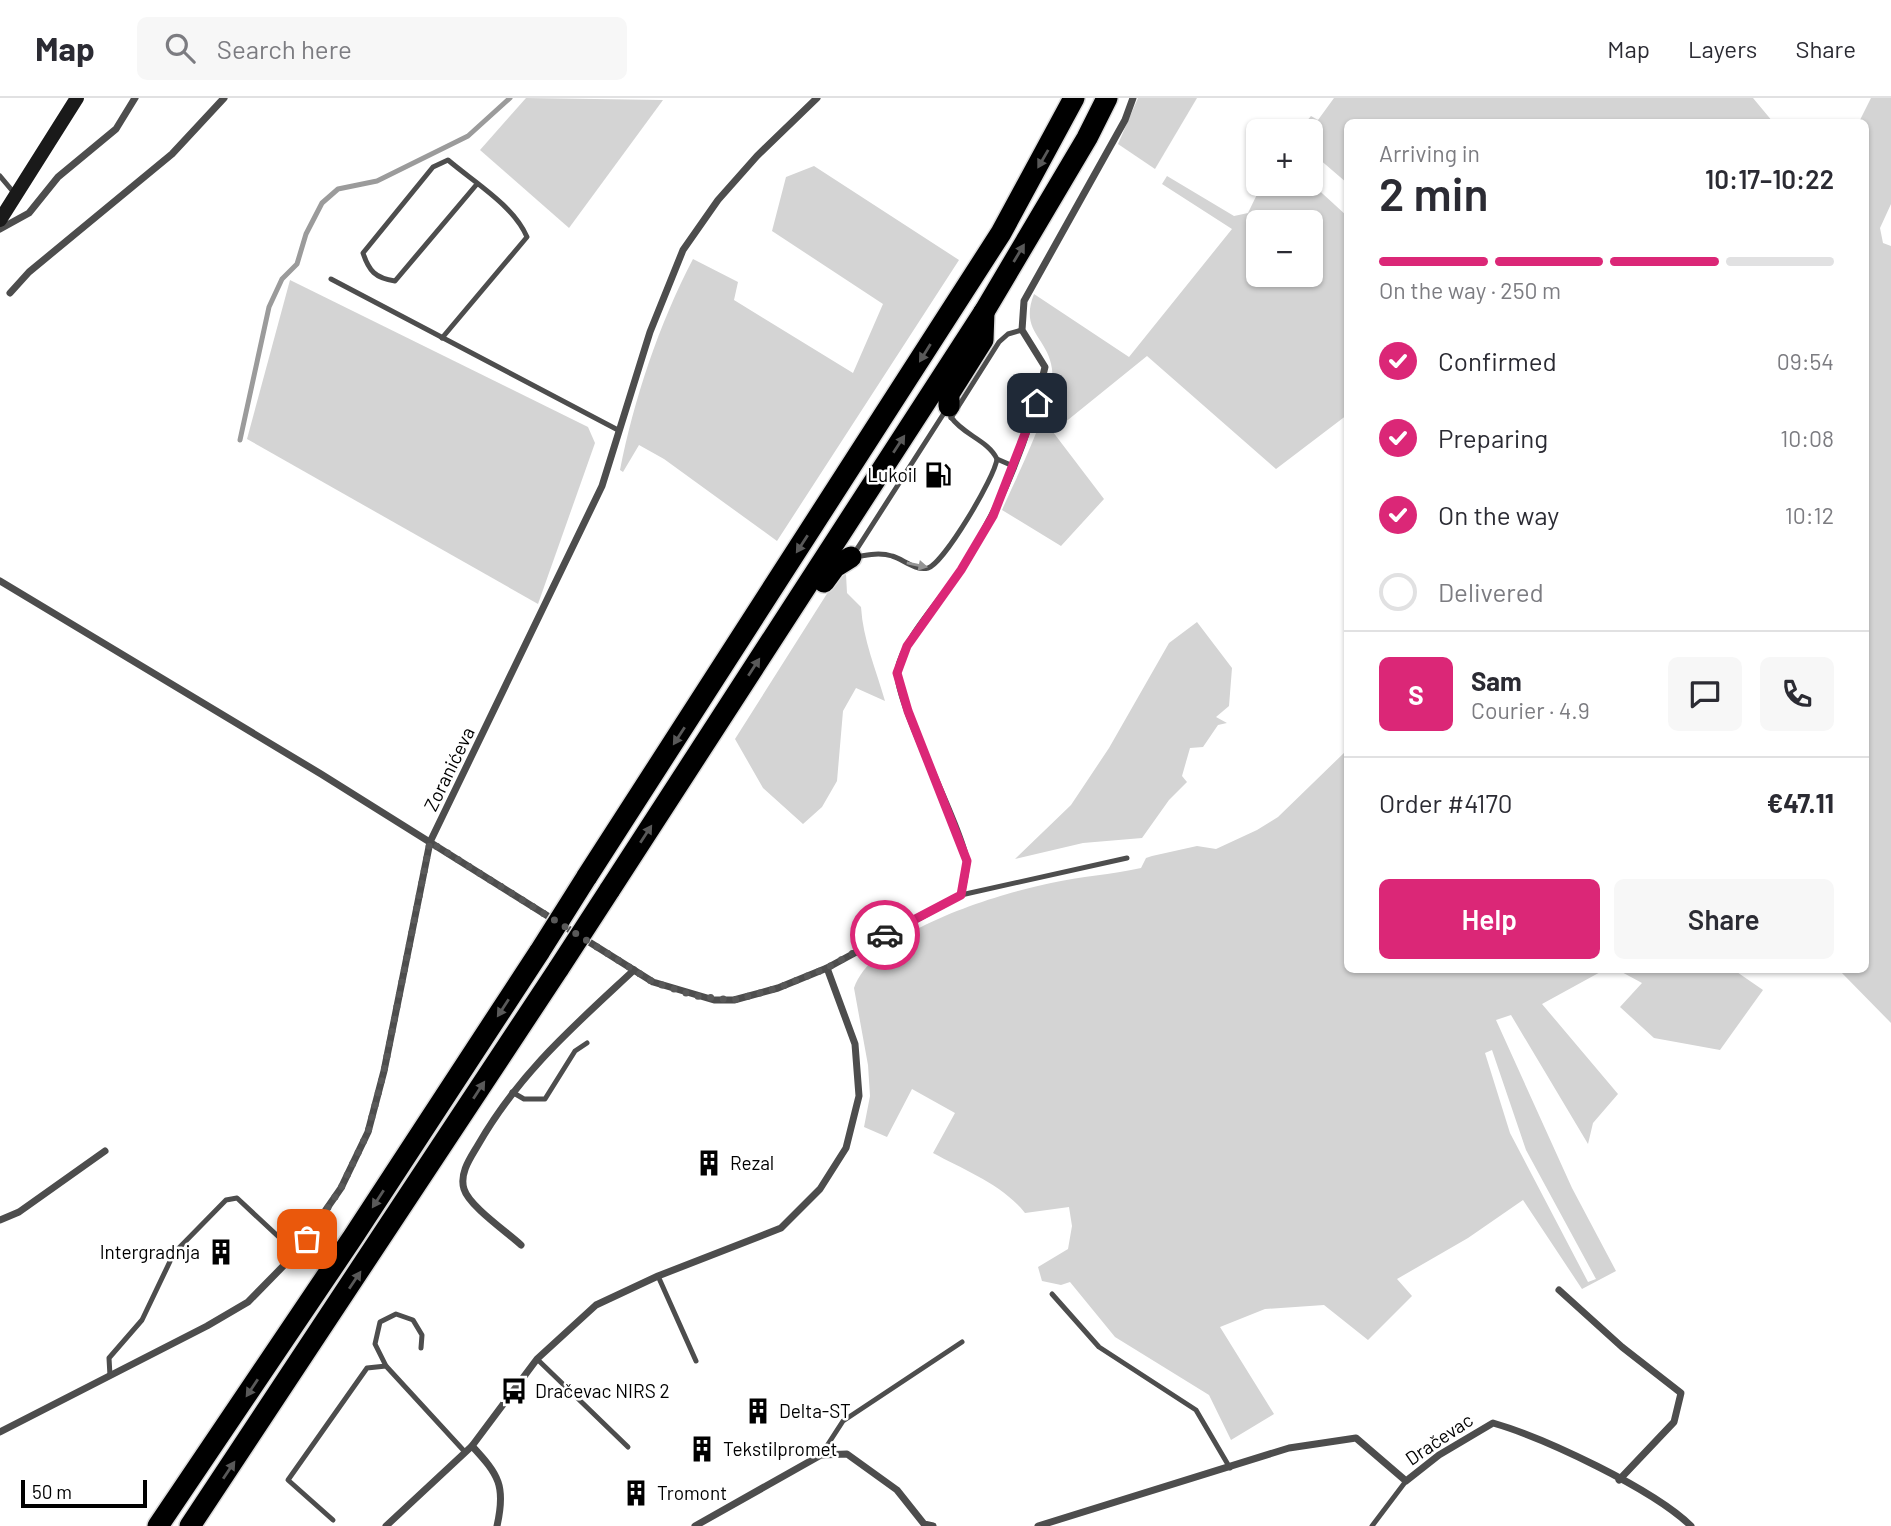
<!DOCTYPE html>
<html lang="en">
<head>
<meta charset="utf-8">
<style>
  body { margin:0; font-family:Barlow,sans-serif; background:#f7f7f7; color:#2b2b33; height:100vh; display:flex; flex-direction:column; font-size:26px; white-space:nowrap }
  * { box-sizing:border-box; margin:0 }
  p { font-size:23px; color:#7c7c81 }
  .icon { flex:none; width:38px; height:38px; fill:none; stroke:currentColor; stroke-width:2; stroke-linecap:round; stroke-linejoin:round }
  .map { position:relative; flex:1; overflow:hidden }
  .panel { position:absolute; left:1344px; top:21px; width:525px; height:854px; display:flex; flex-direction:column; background:#fff; border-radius:10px; box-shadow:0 2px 5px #0004 }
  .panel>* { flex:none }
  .controls { position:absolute; left:1246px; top:21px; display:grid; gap:14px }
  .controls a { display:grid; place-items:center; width:77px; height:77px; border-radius:10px; background:#fff; box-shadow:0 2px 5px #0004; font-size:35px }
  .scale { position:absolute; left:21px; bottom:18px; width:126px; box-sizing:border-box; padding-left:7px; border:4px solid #000; border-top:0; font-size:19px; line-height:24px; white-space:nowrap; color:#000; -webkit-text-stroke:5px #fff; paint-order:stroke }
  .pin { position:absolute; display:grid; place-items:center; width:60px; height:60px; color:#fff; margin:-30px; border-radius:14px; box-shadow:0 4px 10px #0006 }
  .courier { position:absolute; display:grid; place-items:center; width:70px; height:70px; margin:-35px; border:5px solid #db2777; border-radius:50%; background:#fff; color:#222; box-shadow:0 2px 9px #0007 }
  .headline em { font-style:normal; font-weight:600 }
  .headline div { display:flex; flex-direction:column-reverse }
  .headline { display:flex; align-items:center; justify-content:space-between; height:119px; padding:0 35px }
  h1 { font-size:46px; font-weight:600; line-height:52px }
  .bar { display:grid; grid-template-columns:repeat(4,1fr); gap:10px 7px; align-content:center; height:84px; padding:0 35px }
  .bar i { height:9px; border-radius:5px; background:#e1e1e2 }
  .bar .on { background:#db2777 }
  .bar p { grid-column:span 4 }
  .line { display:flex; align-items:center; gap:18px; padding:0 35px; border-top:2px solid #e1e1e2 }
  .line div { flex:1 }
  .round { display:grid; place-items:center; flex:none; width:74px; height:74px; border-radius:10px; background:#f7f7f7 }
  ol { padding:0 35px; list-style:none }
  li { display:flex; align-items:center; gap:21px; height:77px }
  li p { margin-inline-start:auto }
  li .icon { padding:7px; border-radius:50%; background:#db2777; color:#fff; stroke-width:4 }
  li:last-child { color:#7c7c81 }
  li i { width:38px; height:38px; border:4px solid #e1e1e2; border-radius:50% }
  .cta { display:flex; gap:14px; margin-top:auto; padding:14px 35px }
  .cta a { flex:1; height:80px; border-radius:10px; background:#db2777; color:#fff; font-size:28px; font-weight:600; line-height:80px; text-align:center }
  .cta a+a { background:#f7f7f7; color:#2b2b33 }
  header { display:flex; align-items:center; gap:42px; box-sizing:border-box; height:98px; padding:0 35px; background:#fff; border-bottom:2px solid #e1e1e2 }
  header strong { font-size:33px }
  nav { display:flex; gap:38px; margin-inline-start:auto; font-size:24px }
  .search { width:490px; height:63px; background:#f7f7f7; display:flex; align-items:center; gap:18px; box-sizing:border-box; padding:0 24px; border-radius:10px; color:#7c7c81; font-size:26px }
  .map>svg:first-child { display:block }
  .green { fill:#d4d4d4; fill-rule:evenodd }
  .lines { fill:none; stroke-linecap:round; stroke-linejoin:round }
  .stream { stroke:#9b9b9b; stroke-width:5 }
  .highway-casing { stroke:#dbdbdb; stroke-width:24 }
  .lane { stroke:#4d4d4d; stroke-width:5 }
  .street { stroke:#4d4d4d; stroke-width:7 }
  .secondary { stroke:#1a1a1a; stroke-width:14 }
  .highway { stroke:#000; stroke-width:21 }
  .highway-bridge-casing { stroke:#dbdbdb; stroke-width:24; stroke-linecap:butt }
  .highway-bridge { stroke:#000; stroke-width:21 }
  .oneway { fill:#595959 }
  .oneway2 { fill:#949494 }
  .done { stroke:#595959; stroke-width:7; stroke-dasharray:0 12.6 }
  .route { stroke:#db2777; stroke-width:9 }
  .labels { text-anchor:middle; stroke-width:5; stroke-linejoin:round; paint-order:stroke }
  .poi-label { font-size:19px; fill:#000; stroke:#fff; text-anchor:start }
  .street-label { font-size:19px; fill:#000; stroke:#fff }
</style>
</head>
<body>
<header>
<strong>Map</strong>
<div class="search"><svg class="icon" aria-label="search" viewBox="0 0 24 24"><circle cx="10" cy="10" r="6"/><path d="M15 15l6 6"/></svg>Search here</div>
<nav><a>Map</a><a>Layers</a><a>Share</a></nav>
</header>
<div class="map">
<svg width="1891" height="1428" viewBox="0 0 1891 1428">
  <rect width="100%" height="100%" fill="#fff"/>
  <g class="green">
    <polygon points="526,0 663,2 569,130 480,52"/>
    <polygon points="1138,0 1197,0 1155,71 1118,46"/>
    <polygon points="1334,0 1753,0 1773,24 1348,24 1347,85 1311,54 1311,33 1298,33 1311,18 1318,22"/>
    <polygon points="1871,0 1891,0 1891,106 1880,130 1883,145 1891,148 1891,925 1839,872 1866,872 1866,24 1859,24"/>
    <path d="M814,68L959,162L777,443L664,361L639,347L623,374L620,372C634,301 659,226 693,161L738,184L734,202L853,275L883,206L772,133L786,79Z"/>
    <path d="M1167,78L1234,118L1248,115L1262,86L1311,85L1347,118V317L1276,371L1147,258L1053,334L1104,401L1061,448L1002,412C1015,382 1056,302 1052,271C1048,239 1019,234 1034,196L1129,259L1232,131L1162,86ZM1258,124H1311V177H1258Z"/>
    <polygon points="290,182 588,329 595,345 538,506 247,341"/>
    <path d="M846,476L847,495L861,509C863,542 876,571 885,603L856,590L843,613L837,683L822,709L803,726L763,690L735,641L835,483Z"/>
    <polygon points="1197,524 1232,570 1229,608 1216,619 1227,625 1218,627 1203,649 1190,650 1182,678 1187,684 1169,702 1142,740 1083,745 1015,761 1071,707 1109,650 1169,545"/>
    <path d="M1347,652L1348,872H1604L1542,906L1618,996L1593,1025L1588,1046L1511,917L1496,922L1572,1090L1616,1173L1582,1191L1523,1102L1468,1140L1397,1181L1412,1198L1368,1242L1324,1207L1265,1211L1220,1229L1274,1316L1231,1342L1209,1297L1115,1239L1070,1184L1061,1187L1042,1183L1038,1169L1068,1151L1072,1128L1069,1109L1025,1115C1002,1086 964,1072 933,1055L955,1015L912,991L887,1039L864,1029L870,998L868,967L854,890C876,832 995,797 1051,785C1081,778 1111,777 1141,770L1146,760L1152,758L1197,748L1216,751L1257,732L1278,719ZM1492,952L1526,1052L1596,1181L1588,1184L1510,1035L1485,955Z"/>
    <polygon points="1618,872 1734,872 1763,892 1720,952 1654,940 1620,909 1642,885"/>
  </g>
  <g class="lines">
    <polyline class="stream" points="240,342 269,209 282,181 297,166 306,136 322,105 338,91 377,83 468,38 510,0"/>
    <g class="highway-casing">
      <g id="highway">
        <polyline points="949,308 949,296 983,242 984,214"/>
        <polyline points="824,484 835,469 851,459"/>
        <polyline points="586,780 1001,135 1074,0"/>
        <polyline points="609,793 984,214 1087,40 1107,0"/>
        <polyline points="158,1428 353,1139 540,853"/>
        <polyline points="190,1428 559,870"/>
      </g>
    </g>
    <g class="lane">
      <polyline points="0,78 15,96"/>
      <polyline points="331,181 618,332"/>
      <path d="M442,240L527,139C513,107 475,85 448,62L433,69L363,155C369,173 375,180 395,183L477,86"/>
      <path d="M951,319C963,337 988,342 997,361L1013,368"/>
      <polyline points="951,320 999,244 1008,236 1022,232"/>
      <polyline points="855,454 946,312"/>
      <path d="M854,459C866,457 880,454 892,458C903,461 915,473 928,470C944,465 995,379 997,361"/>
      <polyline points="961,797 1127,760"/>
      <polyline points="512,994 524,1001 545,1001 575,953 587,945"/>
      <polyline points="658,1178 696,1263"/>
      <polyline points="1052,1196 1099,1249 1196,1312 1230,1370"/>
      <polyline points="537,1261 628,1349"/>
      <polyline points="386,1268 375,1246 380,1224 396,1216 413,1222 422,1237 421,1250"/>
      <polyline points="110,1278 109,1260 142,1222 174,1155 226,1102 237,1100 296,1155"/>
      <polyline points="821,1357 843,1323 962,1244"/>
      <polyline points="333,1422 288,1382 367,1270 386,1268 465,1354"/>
      <polyline points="1372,1428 1406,1383"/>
    </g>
    <g class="street">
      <polyline points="0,131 29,115 58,79 116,31 135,0"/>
      <polyline points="10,195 29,174 172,56 224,0"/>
      <path d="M0,483L321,676L653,884L714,902H734L778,890L827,870L961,797C963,786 968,771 966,761C958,721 893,599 898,572C903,541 946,497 963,469C1001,408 1029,339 1045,269L1022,232L1024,203L1125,22L1133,0"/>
      <polyline points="0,1122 19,1114 105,1053"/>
      <path d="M521,1147C507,1134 469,1108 464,1091C459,1075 471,1059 478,1047C519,975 575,927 634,872"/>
      <polyline points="1559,1192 1622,1249 1681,1295 1674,1324 1619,1382"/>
      <polyline points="0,1334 207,1228 248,1204 296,1155 341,1090 368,1034 384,973 430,744 602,388 650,234 683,152 718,102 757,58 817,0"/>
      <path d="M472,1348C499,1377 506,1388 497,1428"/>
      <polyline points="386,1428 472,1348 537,1261 596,1207 658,1178 781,1130 820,1091 846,1050 859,998 855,946 827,870"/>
      <polyline points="695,1428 821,1357 847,1356 897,1392 924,1426 933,1428"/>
      <path d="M1038,1428L1289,1350L1356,1340L1406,1383L1439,1357L1493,1325C1545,1340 1653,1391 1691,1428"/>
    </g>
    <polyline class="secondary" points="0,122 77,0"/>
    <use href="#highway" class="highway"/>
    <g class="highway-bridge-casing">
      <g id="highway-bridge">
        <polyline points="540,853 586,780"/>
        <polyline points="559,870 609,793"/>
      </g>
    </g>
    <use href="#highway-bridge" class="highway-bridge"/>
  </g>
  <defs><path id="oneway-solid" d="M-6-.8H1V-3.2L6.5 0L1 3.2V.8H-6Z" transform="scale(1.75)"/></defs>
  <g class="oneway">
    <use href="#oneway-solid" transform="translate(1043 61) rotate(120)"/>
    <use href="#oneway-solid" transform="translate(1019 155) rotate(-59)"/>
    <use href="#oneway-solid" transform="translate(925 255) rotate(122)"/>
    <use href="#oneway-solid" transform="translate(899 346) rotate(-57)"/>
    <use href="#oneway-solid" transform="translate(802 446) rotate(123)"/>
    <use href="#oneway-solid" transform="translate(754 569) rotate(-57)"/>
    <use href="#oneway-solid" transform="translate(679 638) rotate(123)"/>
    <use href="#oneway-solid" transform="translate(646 736) rotate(-57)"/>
    <use href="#oneway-solid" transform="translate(503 910) rotate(123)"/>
    <use href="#oneway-solid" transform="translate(479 992) rotate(-57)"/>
    <use href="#oneway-solid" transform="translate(378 1101) rotate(123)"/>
    <use href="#oneway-solid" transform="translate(355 1182) rotate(-56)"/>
    <use href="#oneway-solid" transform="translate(252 1290) rotate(124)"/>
    <use href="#oneway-solid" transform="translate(229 1372) rotate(-56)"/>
  </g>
  <use class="oneway2" href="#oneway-solid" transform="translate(917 467) rotate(12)"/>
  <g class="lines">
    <polyline class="done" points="307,1141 341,1090 368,1034 384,973 430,744 653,884 695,898 734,902 778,890 827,870 885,837"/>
    <polyline class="route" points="885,837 961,797 967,763 908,613 897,575 907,548 961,472 993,418 1037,305"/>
  </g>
  <defs>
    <g id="fuel-bare" transform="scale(2.1)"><path d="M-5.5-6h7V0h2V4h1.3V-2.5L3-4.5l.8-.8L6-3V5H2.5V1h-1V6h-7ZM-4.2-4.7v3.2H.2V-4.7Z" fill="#000" stroke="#fff" stroke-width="2.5" paint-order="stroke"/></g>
    <g id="building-bare" transform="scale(2.1)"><path d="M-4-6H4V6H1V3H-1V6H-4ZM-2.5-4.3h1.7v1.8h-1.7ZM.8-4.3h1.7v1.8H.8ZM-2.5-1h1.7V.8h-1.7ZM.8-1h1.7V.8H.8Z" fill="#000" stroke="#fff" stroke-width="2.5" paint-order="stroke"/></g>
    <g id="bus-bare" transform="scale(2.1)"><path d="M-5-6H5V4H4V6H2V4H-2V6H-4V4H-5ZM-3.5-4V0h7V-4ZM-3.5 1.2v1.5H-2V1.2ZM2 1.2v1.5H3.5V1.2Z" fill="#000" stroke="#fff" stroke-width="2.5" paint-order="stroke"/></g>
  </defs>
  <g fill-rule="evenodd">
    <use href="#fuel-bare" x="938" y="377"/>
    <use href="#building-bare" x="709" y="1065"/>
    <use href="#building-bare" x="221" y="1154"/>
    <use href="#bus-bare" x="514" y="1293"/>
    <use href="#building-bare" x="758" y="1313"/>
    <use href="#building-bare" x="702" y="1351"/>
    <use href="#building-bare" x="636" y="1395"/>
  </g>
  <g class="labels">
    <g class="poi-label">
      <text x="917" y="384" text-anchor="end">Lukoil</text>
      <text x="730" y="1072">Rezal</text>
      <text x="200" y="1161" text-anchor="end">Intergradnja</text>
      <text x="535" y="1300">Dračevac NIRS 2</text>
      <text x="779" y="1320">Delta-ST</text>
      <text x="723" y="1358">Tekstilpromet</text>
      <text x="657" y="1402">Tromont</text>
    </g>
    <g class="street-label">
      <text transform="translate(449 671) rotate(-64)" y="7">Zoranićeva</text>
      <text transform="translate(1439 1341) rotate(-34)" y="7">Dračevac</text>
    </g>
  </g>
</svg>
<div class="controls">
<a>+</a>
<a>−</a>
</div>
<div class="scale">50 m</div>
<div class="pin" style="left:307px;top:1141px;background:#ea580c"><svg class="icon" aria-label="bag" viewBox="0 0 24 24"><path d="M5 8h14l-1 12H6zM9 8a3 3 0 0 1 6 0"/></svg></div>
<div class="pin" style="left:1037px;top:305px;background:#1f2937"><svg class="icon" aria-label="home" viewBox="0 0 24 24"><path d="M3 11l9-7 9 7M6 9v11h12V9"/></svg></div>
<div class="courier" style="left:885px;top:837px"><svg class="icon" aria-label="car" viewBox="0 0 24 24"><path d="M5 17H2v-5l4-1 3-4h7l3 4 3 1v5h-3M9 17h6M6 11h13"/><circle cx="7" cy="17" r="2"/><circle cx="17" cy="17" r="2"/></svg></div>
<section class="panel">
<div class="headline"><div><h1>2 min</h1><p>Arriving in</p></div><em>10:17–10:22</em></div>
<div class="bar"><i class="on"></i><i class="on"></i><i class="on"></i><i></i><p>On the way · 250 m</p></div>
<ol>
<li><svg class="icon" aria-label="check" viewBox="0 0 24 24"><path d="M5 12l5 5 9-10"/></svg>Confirmed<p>09:54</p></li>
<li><svg class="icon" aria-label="check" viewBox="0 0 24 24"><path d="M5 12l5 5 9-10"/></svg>Preparing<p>10:08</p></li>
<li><svg class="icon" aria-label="check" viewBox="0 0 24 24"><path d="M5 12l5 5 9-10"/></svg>On the way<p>10:12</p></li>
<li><i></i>Delivered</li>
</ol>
<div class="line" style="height:126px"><b class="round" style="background:#db2777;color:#fff">S</b><div><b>Sam</b><p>Courier · 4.9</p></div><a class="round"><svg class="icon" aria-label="chat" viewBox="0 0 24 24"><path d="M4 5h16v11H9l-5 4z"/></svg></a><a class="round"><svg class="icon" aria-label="phone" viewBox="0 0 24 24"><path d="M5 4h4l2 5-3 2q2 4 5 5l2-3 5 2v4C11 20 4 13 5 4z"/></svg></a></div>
<div class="line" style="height:91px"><div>Order #4170</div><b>€47.11</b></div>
<div class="cta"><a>Help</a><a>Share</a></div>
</section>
</div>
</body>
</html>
